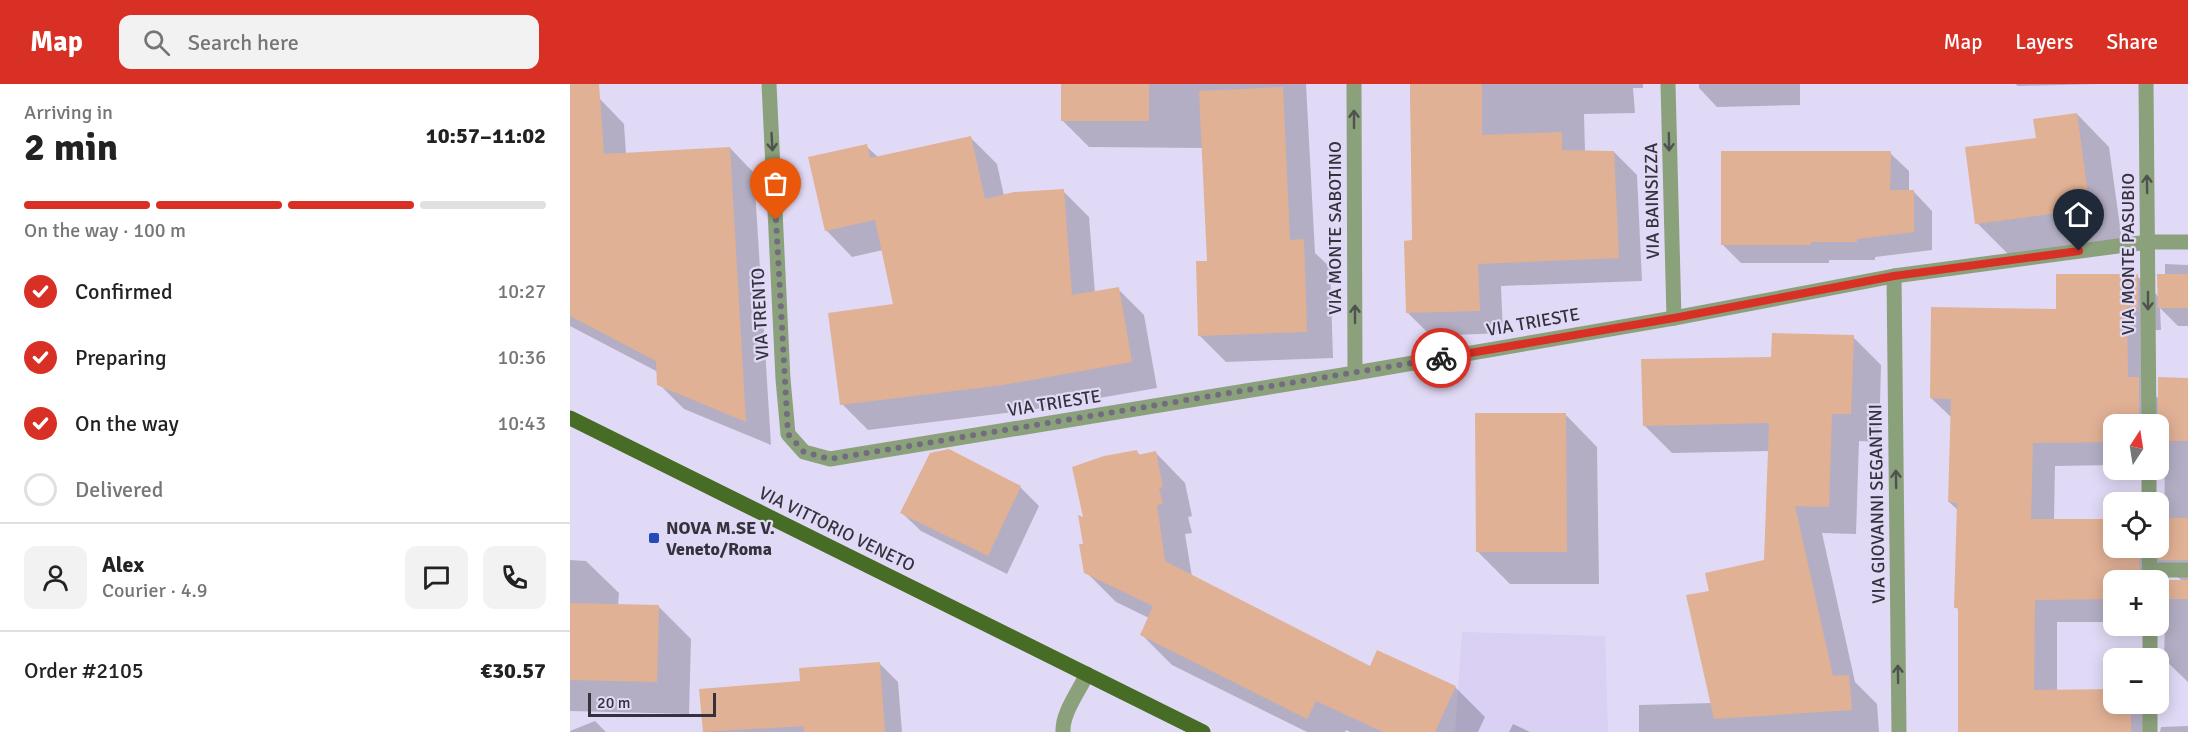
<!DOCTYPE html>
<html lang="en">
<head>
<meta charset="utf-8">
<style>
  body { margin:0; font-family:Signika,sans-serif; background:#f2f2f2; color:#222; height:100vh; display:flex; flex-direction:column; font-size:22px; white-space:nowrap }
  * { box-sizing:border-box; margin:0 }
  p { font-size:20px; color:#767676 }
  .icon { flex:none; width:33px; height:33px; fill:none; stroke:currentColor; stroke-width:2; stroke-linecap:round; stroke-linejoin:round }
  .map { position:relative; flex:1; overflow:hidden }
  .side { display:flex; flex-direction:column; background:#fff; width:570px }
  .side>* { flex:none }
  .needle { width:39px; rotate:12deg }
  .buttons { position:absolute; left:1533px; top:330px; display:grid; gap:12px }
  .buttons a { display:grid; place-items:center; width:66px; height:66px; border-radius:12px; background:#fff; box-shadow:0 3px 15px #0003; font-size:30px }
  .scale { position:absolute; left:18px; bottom:15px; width:128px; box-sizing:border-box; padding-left:6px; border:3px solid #35323d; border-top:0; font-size:16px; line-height:21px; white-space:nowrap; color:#35323d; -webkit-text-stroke:4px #e1daf6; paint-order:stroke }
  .pin { position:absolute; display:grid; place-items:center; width:51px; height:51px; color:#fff; margin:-62px -26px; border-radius:50% 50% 50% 0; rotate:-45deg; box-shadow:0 0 6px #0007 }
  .pin .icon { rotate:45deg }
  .courier { position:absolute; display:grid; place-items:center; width:60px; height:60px; margin:-30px; border:4px solid #d93025; border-radius:50%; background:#fff; color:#222; box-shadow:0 2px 8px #0007 }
  .overview em { font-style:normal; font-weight:700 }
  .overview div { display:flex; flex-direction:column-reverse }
  .overview { display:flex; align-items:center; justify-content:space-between; height:102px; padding:0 24px }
  h1 { font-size:39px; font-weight:700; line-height:45px }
  .bar { display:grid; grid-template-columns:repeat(4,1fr); gap:9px 6px; align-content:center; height:72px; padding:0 24px }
  .bar i { height:8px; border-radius:4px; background:#e0e0e0 }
  .bar .selected { background:#d93025 }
  .bar p { grid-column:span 4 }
  .line { display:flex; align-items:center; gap:15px; padding:0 24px; border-top:2px solid #e0e0e0 }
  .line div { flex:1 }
  .round { display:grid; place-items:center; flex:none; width:63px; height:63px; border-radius:12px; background:#f2f2f2 }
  ol { padding:0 24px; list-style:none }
  li { display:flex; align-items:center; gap:18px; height:66px }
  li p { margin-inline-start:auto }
  li .icon { padding:6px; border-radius:50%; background:#d93025; color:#fff; stroke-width:4 }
  li:last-child { color:#767676 }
  li i { width:33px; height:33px; border:3px solid #e0e0e0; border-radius:50% }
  header { display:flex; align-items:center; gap:36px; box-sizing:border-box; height:84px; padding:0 30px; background:#d93025; color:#fff }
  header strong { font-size:28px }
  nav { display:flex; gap:33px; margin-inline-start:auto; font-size:21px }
  .search { width:420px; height:54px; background:#f2f2f2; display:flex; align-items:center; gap:15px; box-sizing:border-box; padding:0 21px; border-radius:12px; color:#767676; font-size:22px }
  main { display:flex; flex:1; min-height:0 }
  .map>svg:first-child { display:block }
  .built { fill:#d9d0f3 }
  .shadow { fill:#0003; fill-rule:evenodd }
  .building { fill:#e1b195 }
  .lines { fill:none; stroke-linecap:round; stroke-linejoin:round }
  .lane { stroke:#8ba17c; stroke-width:15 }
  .street { stroke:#8ba17c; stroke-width:15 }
  .primary { stroke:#466c25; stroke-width:15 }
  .oneway { stroke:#4f5350 }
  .done { stroke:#716d7e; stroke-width:6; stroke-dasharray:0 10.8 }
  .route { stroke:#d93025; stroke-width:8 }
  .poi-dot { fill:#204bb9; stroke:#e1daf6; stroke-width:2 }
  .labels { text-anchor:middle; stroke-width:4.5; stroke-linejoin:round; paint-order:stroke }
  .street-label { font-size:18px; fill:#35323d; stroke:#e1daf6 }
  .poi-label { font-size:18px; font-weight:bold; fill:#35323d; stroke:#e1daf6; text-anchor:start }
</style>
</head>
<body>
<header>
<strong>Map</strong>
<div class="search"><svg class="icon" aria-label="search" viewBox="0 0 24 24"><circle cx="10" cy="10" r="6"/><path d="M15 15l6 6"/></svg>Search here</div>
<nav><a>Map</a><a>Layers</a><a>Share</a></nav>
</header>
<main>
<section class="side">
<div class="overview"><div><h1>2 min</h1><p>Arriving in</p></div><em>10:57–11:02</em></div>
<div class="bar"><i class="selected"></i><i class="selected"></i><i class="selected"></i><i></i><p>On the way · 100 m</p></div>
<ol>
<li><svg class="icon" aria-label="check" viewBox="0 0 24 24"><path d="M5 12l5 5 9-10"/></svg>Confirmed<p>10:27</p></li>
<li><svg class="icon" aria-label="check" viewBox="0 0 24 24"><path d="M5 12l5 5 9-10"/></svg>Preparing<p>10:36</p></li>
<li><svg class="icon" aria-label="check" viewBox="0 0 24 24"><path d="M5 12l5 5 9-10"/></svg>On the way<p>10:43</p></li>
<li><i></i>Delivered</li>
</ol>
<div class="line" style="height:108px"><a class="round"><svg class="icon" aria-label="person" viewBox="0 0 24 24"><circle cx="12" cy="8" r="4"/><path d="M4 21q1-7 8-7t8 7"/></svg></a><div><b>Alex</b><p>Courier · 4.9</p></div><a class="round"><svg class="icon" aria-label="chat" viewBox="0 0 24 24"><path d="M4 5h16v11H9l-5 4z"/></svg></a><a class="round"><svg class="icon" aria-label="phone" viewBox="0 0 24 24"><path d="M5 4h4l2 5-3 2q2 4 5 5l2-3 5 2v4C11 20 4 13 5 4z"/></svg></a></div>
<div class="line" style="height:78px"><div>Order #2105</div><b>€30.57</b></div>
</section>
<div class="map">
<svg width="1618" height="648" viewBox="0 0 1618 648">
  <rect width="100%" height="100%" fill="#e1daf6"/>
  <polygon class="built" points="892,548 1035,552 1038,648 885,648"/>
  <g class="shadow">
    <polygon points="493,0 736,0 745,169 760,183 763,274 656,278 629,251 638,178 633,64 519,63 493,37"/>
    <polygon points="840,0 1073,0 1073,4 1063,4 1065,29 1014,30 1015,68 1044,68 1067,91 1072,197 931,202 933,249 861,252 838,229 844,158"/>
    <polygon points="1129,0 1230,0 1230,21 1147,23 1129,4"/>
    <polygon points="1445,0 1527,0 1448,2"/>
    <polygon points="30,15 54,40 56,70 160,64 184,89 201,361 114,325 89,300 88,288 0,242 0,17"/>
    <polygon points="1507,30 1539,63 1552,157 1439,171 1407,139 1468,56"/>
    <polygon points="401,54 427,80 434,112 493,107 519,133 525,209 548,205 574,231 587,304 460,326 298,346 272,320 325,222 313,166 282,173 256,146 296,62 309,74"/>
    <polygon points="1320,69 1339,87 1339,108 1344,108 1362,127 1362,166 1305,173 1305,176 1259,176 1259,179 1171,179 1152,160"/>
    <path d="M1595,180L1618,181V242H1608L1590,224L1591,246H1579L1580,306L1590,316L1618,295V598L1594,575L1595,538H1588V496H1544V538H1487V607L1544,620H1573L1583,648H1389L1390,527L1386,523L1389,427L1379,418L1382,334L1361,314L1487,227L1567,192L1589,213L1595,191ZM1544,340H1588V380H1595L1594,436H1588V464H1544L1484,436L1485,382L1544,381ZM1595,480L1612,497H1592V487Z"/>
    <polygon points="1283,253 1311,281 1309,358 1289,357 1286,450 1252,449 1285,598 1307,620 1309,648 1069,648 1069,621 1142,619 1140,508 1196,478 1200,367 1102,369 1074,341 1203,275"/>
    <polygon points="995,330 1027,363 1029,500 940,500 908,468"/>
    <polygon points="566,367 571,372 586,369 615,399 622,432 618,433 622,449 615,450 622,493 800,584 885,603 915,633 908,648 780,648 776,646 775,648 737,648 602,581 572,551 579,534 546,518 516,488 515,436"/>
    <polygon points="450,403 469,422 437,490 351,447 332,429"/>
    <polygon points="0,476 16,477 49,509 48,522 88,522 121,555 119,630 0,627"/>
    <polygon points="310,580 328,598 332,648 134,648 130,607 232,599"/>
    <polygon points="25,637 36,648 0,648 0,647"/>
    <polygon points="943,640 960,648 939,648"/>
    <polygon points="1618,642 1618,648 1590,648 1591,643"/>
  </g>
  <g class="building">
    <polygon points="0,0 29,0 34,70 160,63 176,338 87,301 86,277 0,232"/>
    <rect x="491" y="0" width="88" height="37"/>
    <polygon points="840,0 912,0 912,51 992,48 992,66 1044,67 1049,174 908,180 910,227 836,229 834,157 842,156"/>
    <polygon points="713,3 720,156 734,155 737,248 628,252 626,177 637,177 629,7"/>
    <polygon points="1507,29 1520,125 1405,140 1395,63 1466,54 1463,35"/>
    <polygon points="401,52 415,115 444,108 494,105 502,211 549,203 562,278 433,301 270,321 258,229 323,220 305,136 255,147 238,73 297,60 300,74"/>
    <polygon points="1151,67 1321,67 1320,106 1344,106 1344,148 1287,155 1287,158 1241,158 1241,161 1151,161"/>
    <polygon points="1486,190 1568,190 1568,224 1557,223 1558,293 1569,293 1569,340 1544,340 1544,358 1463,359 1461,435 1544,435 1544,464 1569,464 1570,496 1544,496 1544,515 1465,516 1464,606 1544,605 1544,620 1561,620 1561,648 1388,648 1388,524 1384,524 1387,419 1378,418 1381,315 1360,314 1361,223 1486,225"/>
    <polygon points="1587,190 1618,190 1618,224 1588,224"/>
    <polygon points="1202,249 1284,251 1281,330 1262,330 1259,423 1225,422 1263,592 1279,591 1282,626 1144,635 1116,511 1139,507 1135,489 1194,476 1199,339 1073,342 1071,275 1201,273"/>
    <polygon points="1588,293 1618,294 1618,357 1588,357"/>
    <polygon points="905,329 996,329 997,468 906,468"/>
    <polygon points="379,365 451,402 418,472 330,429 360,369"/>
    <polygon points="567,366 568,371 586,367 593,403 589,404 593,420 587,421 595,477 800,582 807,566 886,602 865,648 813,648 746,617 737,635 570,551 583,522 514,489 509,460 513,460 508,431 513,433 502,383 534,372"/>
    <polygon points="1588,434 1618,434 1618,476 1589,476"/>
    <polygon points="1590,496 1618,496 1618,515 1588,515"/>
    <polygon points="0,519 89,521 87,598 0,596"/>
    <polygon points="310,578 315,648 234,648 233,642 133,648 129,605 230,597 229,584"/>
  </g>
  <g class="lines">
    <g class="lane">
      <polyline points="1580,486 1618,486"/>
      <path d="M493,648C492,629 509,607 517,590"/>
    </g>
    <g class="street">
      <polyline points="199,0 213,295 218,350 234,368 260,375 785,289 1104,234 1324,192 1578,158 1618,158"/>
      <polyline points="784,0 785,289"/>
      <polyline points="1098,0 1104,234"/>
      <polyline points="1576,0 1579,340"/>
      <polyline points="1324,192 1329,648"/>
      <polyline points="1579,386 1579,418"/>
      <polyline points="1579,464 1580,496"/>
      <polyline points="1580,542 1580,574"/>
      <polyline points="1580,620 1580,648"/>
    </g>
    <polyline class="primary" points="0,334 633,648"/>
  </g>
  <defs><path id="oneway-shaft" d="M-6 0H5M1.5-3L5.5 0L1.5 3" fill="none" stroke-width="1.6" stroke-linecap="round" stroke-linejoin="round" transform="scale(1.5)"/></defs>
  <g class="oneway">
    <use href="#oneway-shaft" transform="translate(784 35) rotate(-90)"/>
    <use href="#oneway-shaft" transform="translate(202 58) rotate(87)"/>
    <use href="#oneway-shaft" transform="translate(1099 58) rotate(89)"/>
    <use href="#oneway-shaft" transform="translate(1577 100) rotate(-91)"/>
    <use href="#oneway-shaft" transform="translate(1578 217) rotate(90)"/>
    <use href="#oneway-shaft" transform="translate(785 230) rotate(-90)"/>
    <use href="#oneway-shaft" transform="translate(1326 395) rotate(-91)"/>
    <use href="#oneway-shaft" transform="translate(1328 590) rotate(-91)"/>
  </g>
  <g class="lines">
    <polyline class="done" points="206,136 218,350 234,368 260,375 871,274"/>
    <polyline class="route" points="871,274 1104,234 1324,192 1509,167"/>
  </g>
  <rect class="poi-dot" x="78" y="448" width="12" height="12" rx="3"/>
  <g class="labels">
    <g class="street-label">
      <text transform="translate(1082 117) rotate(-91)" y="6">VIA BAINSIZZA</text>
      <text transform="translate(765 144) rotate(-90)" y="6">VIA MONTE SABOTINO</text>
      <text transform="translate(1558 170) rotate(-90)" y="6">VIA MONTE PASUBIO</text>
      <text transform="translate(190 230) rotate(-93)" y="6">VIA TRENTO</text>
      <text transform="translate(963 238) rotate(-10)" y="6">VIA TRIESTE</text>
      <text transform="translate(484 319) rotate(-9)" y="6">VIA TRIESTE</text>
      <text transform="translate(1307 420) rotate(-91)" y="6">VIA GIOVANNI SEGANTINI</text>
      <text transform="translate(267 445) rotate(26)" y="6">VIA VITTORIO VENETO</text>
    </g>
    <g class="poi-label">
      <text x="96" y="450">NOVA M.SE V.<tspan x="96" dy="21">Veneto/Roma</tspan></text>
    </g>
  </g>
</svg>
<div class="buttons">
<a><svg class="needle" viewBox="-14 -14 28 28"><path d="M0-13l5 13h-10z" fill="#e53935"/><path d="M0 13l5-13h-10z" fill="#767676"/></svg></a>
<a><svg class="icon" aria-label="locate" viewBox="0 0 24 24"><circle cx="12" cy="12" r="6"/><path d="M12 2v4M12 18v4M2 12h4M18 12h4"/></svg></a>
<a>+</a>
<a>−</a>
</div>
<div class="scale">20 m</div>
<div class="pin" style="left:206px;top:136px;background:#ea580c"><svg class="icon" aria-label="bag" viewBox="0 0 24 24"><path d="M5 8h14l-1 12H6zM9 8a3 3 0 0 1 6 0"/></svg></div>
<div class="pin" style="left:1509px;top:167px;background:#1f2937"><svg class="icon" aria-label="home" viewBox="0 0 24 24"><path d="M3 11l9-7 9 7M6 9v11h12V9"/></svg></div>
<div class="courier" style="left:871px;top:274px"><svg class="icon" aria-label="bike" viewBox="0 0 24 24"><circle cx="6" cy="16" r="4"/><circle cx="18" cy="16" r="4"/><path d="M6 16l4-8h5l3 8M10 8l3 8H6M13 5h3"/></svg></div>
</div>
</main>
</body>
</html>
